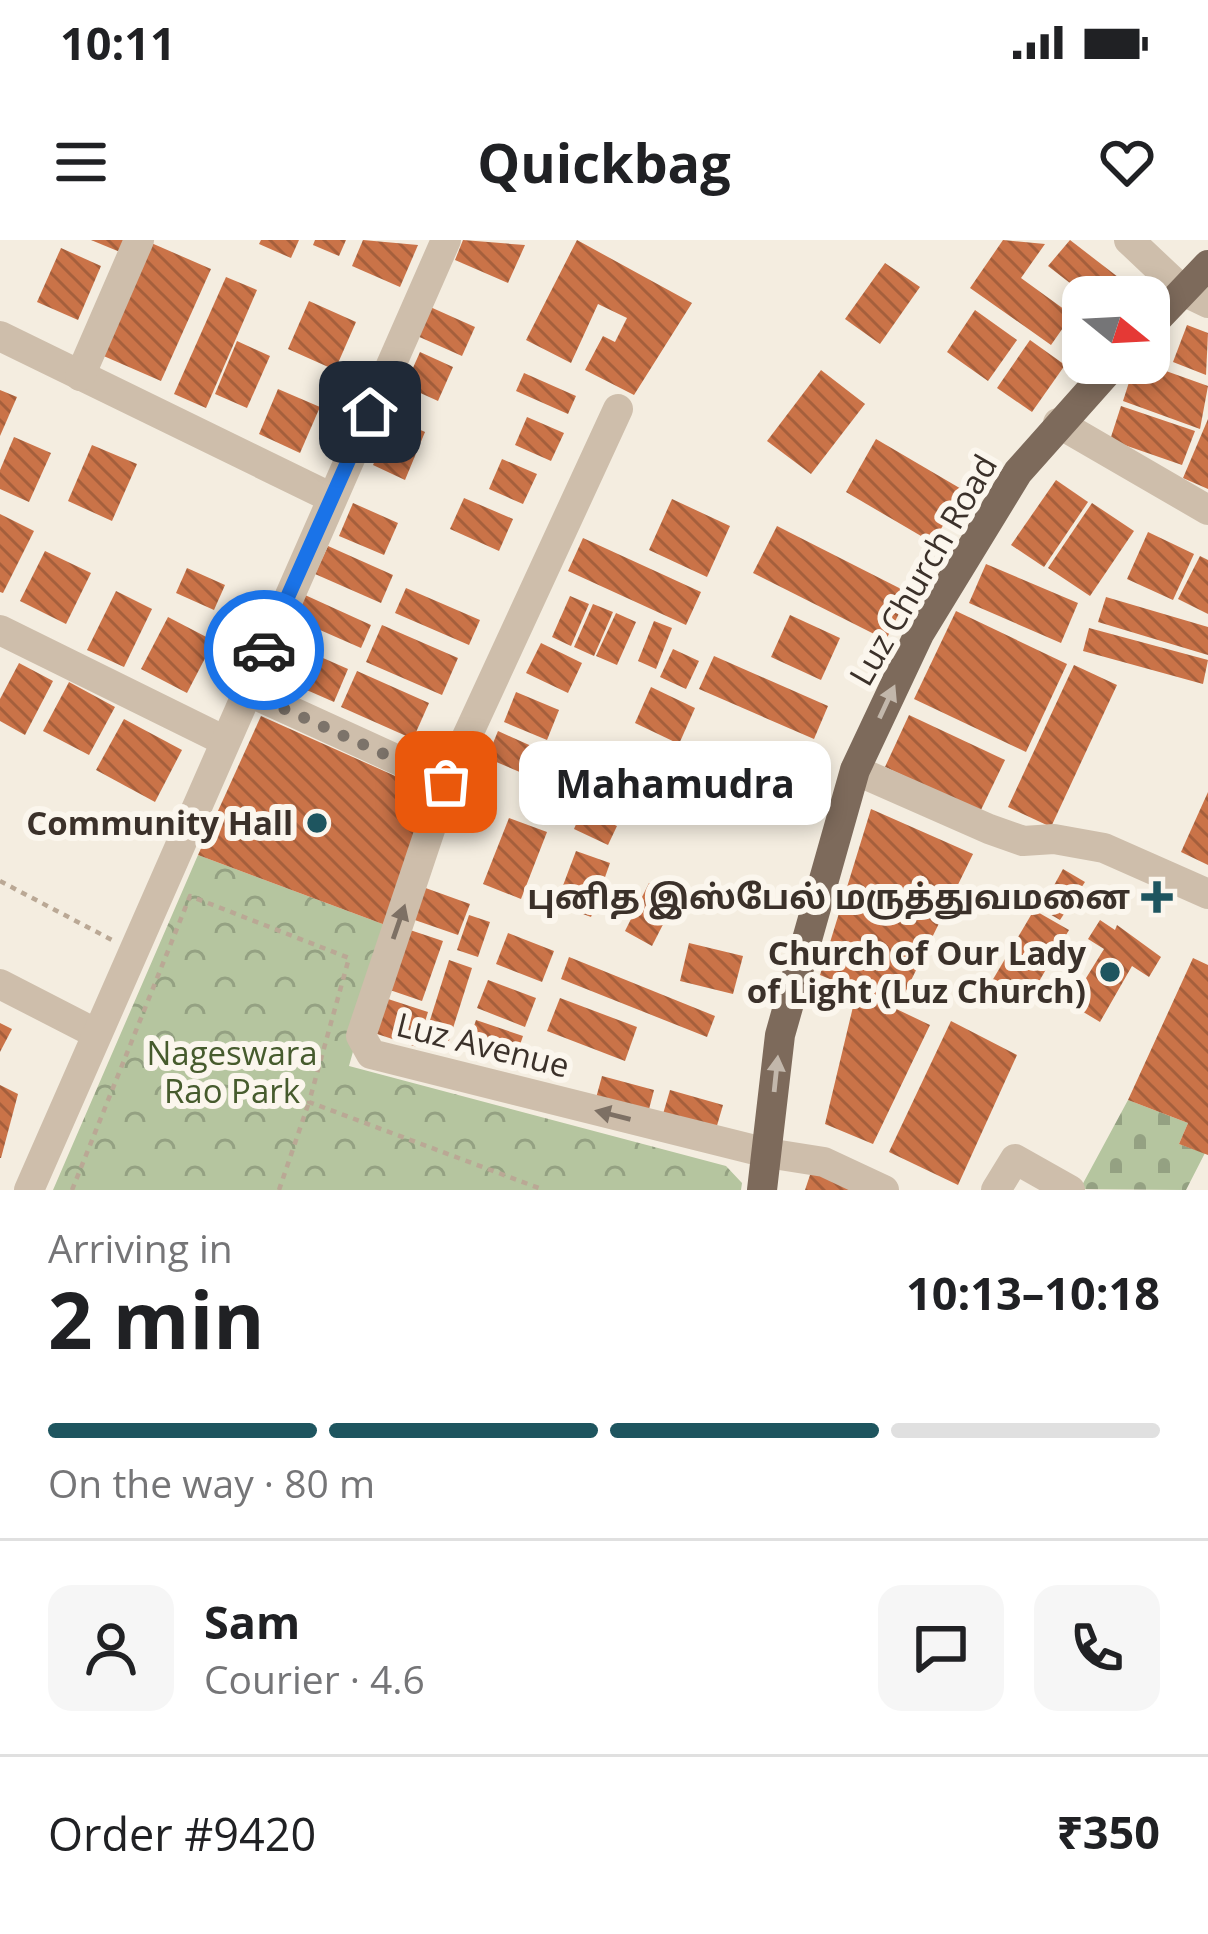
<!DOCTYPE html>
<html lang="en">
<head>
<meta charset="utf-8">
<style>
  body { margin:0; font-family:"Open Sans","Noto Sans Tamil",sans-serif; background:#f6f6f6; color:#202124; height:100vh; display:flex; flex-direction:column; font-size:45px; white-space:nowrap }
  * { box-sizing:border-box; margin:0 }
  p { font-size:39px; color:#757577 }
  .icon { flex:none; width:66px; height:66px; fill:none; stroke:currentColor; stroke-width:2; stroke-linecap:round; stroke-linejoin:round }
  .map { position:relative; height:950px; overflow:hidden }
  .details { display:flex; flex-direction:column; background:#fff; flex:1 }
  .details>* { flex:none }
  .needle { width:78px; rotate:108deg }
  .buttons { position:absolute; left:1062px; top:36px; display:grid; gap:24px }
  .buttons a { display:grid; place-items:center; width:108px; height:108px; border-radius:24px; background:#fff; box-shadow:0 6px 18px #0003; font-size:60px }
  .pin { position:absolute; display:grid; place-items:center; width:102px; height:102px; color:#fff; margin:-51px; border-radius:24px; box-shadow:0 6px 18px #0006 }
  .courier { position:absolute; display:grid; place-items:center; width:120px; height:120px; margin:-60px; border:9px solid #1a73e8; border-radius:50%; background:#fff; color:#222; box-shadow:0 3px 15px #0007 }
  .bubble { position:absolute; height:84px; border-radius:24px; background:#fff; box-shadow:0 6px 18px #0003; font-size:39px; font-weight:700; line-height:84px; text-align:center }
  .head em { font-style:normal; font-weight:700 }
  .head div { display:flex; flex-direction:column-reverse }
  .head { display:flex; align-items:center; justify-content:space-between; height:204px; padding:0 48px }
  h1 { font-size:78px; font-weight:700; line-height:90px }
  .bar { display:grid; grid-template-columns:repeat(4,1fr); gap:18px 12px; align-content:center; height:144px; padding:0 48px }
  .bar i { height:15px; border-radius:9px; background:#e0e0e0 }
  .bar .selected { background:#1e555f }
  .bar p { grid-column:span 4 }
  .line { display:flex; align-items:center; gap:30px; padding:0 48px; border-top:3px solid #e0e0e0 }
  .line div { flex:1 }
  .round { display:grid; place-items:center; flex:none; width:126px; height:126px; border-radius:24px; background:#f6f6f6 }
  .status { display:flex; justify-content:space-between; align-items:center; height:84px; padding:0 60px; background:#fff; direction:ltr }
  .status svg { height:33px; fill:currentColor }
  header { display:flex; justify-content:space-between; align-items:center; height:156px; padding:0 48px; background:#fff; font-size:54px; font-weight:700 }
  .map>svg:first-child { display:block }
  .forest { fill:url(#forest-crowns) }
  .cemetery { fill:url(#cemetery-stones) }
  .building { fill:url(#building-back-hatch) }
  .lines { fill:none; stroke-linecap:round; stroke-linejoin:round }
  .path { stroke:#baa895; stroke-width:4.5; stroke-dasharray:6 6; stroke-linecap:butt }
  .minor { stroke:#cebeab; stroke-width:30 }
  .major { stroke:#7d6a5b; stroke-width:30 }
  .oneway { fill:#c2b7ab }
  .oneway2 { fill:#7d7064 }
  .done { stroke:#7c736a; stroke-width:12; stroke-dasharray:0 21.6 }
  .route { stroke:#1a73e8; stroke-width:15 }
  .poi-dot { fill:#1e555f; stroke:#fbf6ed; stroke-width:4.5 }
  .labels { text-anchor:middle; stroke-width:12; stroke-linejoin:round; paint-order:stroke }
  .street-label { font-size:33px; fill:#3b312a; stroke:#fbf6ed }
  .poi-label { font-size:33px; font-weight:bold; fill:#3b312a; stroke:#fbf6ed; text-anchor:end }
  .park-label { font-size:33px; fill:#465b2d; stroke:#fbf6ed }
</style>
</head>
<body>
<div class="status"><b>10:11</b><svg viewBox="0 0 49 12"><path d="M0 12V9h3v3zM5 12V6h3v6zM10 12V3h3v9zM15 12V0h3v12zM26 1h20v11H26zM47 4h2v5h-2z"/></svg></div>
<header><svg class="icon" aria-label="menu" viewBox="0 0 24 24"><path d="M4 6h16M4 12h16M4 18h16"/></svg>Quickbag<svg class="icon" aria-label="heart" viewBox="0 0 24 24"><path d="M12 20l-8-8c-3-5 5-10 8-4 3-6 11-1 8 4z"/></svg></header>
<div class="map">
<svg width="1208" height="950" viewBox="0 0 1208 950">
  <defs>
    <pattern id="forest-crowns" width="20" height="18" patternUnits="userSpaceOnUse" patternTransform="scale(3)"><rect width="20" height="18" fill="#b5c59f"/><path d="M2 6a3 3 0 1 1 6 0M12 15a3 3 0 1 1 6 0" fill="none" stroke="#94a182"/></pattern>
    <pattern id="cemetery-stones" width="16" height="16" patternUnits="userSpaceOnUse" patternTransform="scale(3)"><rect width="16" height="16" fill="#b5c59f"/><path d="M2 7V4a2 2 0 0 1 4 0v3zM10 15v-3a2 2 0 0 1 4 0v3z" fill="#94a182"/></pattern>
    <pattern id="building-back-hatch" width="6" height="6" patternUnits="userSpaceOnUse" patternTransform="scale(3)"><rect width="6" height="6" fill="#ca7348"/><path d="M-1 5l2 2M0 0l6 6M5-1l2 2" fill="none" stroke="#a55f3c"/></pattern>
  </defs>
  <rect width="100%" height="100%" fill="#f4ede0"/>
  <polygon class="forest" points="198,615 388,686 349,826 726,926 742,943 741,950 53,950"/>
  <polygon class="cemetery" points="1128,860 1188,883 1179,904 1205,913 1186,950 1080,949"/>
  <g class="building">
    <polygon points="91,0 125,0 120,12"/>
    <polygon points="261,0 299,0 291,18 259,4"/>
    <polygon points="315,0 346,0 339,16 313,5"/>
    <polygon points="363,0 418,5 400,47 352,26"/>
    <polygon points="463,0 525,5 508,43 455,20"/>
    <polygon points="577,0 692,63 634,155 585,130 603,96 615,102 627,78 598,64 571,123 526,100"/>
    <polygon points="1003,0 1045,4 1021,38 1072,75 1051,105 970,48"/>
    <polygon points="1070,0 1127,44 1117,57 1088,57 1048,26"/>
    <polygon points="149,2 211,29 161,141 99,114"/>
    <polygon points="61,8 101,26 78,80 37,62"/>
    <polygon points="885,23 920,47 880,104 845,79"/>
    <polygon points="226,37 257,50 206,168 174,154"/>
    <polygon points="309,61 356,82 335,130 288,109"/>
    <polygon points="428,66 475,87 462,116 415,95"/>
    <polygon points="975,70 1017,100 988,141 947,112"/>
    <polygon points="1187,85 1208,93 1206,135 1173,122"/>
    <polygon points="1030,100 1065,125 1032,172 997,148"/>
    <polygon points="237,101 270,116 247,168 215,154"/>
    <polygon points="420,112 453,127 438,161 405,146"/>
    <polygon points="1152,126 1208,146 1200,189 1123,161 1131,136 1145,140"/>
    <polygon points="821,130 865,164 811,234 767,201"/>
    <polygon points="524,133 576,156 568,174 516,151"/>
    <polygon points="278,149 320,167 300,213 259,194"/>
    <polygon points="0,150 17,157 0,196"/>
    <polygon points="1121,166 1195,191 1182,225 1110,200"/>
    <polygon points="527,177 564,193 551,221 515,205"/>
    <polygon points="394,178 425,192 405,240 373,225"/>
    <polygon points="1208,179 1208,249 1183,238"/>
    <polygon points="14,197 51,213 29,262 0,249 0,230"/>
    <polygon points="876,199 963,250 933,303 846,252"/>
    <polygon points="92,205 137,224 112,281 68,261"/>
    <polygon points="502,219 537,234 523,264 489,249"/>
    <polygon points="1056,240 1088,262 1044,327 1011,305"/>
    <polygon points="464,258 513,279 499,311 450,289"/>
    <polygon points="672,259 730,286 707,337 649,310"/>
    <polygon points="353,263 398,283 384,315 339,296"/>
    <polygon points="1092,263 1134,291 1090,356 1048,328"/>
    <polygon points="0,274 34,291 3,353 0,352"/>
    <polygon points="777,286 909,353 886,400 753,333"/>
    <polygon points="1148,292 1194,314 1173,360 1127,339"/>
    <polygon points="583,298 701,352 686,385 568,331"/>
    <polygon points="328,306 393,335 381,363 315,334"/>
    <polygon points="45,311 91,333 66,384 20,361"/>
    <polygon points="1200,316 1208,320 1208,374 1178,359"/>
    <polygon points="986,324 1078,363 1061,403 969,363"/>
    <polygon points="187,328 225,345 214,370 176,353"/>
    <polygon points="406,348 480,380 469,405 395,373"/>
    <polygon points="116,351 152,369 124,427 87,410"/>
    <polygon points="305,355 371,385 361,408 295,379"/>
    <polygon points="570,356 589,364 571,406 552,397"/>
    <polygon points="1106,357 1208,387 1208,415 1098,382"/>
    <polygon points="593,364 613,372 594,416 574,407"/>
    <polygon points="956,371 1067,424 1026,512 914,459"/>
    <polygon points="616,373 636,382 617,425 596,416"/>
    <polygon points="790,375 840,398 821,440 771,417"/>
    <polygon points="168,377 214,401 187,453 141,429"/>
    <polygon points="654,381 672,388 656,429 638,421"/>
    <polygon points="382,385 458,418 442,455 366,422"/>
    <polygon points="1089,388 1208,420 1203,444 1083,411"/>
    <polygon points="282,400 348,429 334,462 268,433"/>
    <polygon points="541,403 582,423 568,453 526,433"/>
    <polygon points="673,409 699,421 686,449 660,437"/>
    <polygon points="714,416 828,466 814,499 699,449"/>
    <polygon points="19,423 53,441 25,495 0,481 0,459"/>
    <polygon points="1074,425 1117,445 1051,587 1008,567"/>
    <polygon points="357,431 429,463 413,499 341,467"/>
    <polygon points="69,442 115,467 89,515 43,491"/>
    <polygon points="651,447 695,468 679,504 635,483"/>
    <polygon points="516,452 559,470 547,500 504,482"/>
    <polygon points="909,475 1005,520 980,572 885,527"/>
    <polygon points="261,476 431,552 388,686 198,615"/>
    <polygon points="124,479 182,510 155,562 96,530"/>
    <polygon points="498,491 547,513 536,539 487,518"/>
    <polygon points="1208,552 1208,625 1181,612"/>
    <polygon points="871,569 973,614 898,767 869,756 930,785 873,904 825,884 857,750 820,735"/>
    <polygon points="582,570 617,586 608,605 574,589"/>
    <polygon points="509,578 547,592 521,659 483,644"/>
    <polygon points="576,611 610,623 591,677 556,664"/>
    <polygon points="1063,629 1085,642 1060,680 1041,669"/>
    <polygon points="649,643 677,657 652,706 625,691"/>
    <polygon points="420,646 470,664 458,695 409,678"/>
    <polygon points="1034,670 1069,690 1027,762 992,741"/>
    <polygon points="469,675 490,682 478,717 457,710"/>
    <polygon points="1100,680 1115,690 1117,685 1161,717 1149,737 1132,726 1100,782 1070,764 1104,709 1088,699"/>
    <polygon points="407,689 443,701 422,761 387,749"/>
    <polygon points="508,693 554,711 542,742 496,724"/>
    <polygon points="689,703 743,716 733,754 680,741"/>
    <polygon points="569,717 715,776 707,797 561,739"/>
    <polygon points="1193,718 1208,725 1208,915 1179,904 1188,883 1128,860"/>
    <polygon points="449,720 472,728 448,804 425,796"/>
    <polygon points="488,740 536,758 525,787 477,768"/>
    <polygon points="385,758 428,772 417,807 374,793"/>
    <polygon points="560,758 637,787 625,821 547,791"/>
    <polygon points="476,780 523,796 514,822 467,807"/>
    <polygon points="951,781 1017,815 958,945 889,912"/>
    <polygon points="0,783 12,789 0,812"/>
    <polygon points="602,836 654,850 648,873 596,858"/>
    <polygon points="0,845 18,854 1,918 0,918"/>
    <polygon points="670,850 723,865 716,889 663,874"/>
    <polygon points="813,926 866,950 805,950"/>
  </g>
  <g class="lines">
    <g class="path">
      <polyline points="0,641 112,700"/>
      <polyline points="72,950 190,656 349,718 309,862 544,950"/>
      <polyline points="279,950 309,862"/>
    </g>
    <g class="minor">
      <polyline points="1129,0 1183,51 1208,63"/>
      <polyline points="0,96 332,258"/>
      <polyline points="80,136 139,0"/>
      <polyline points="618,169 446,542 361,796 371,814 767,913 824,922 884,950"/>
      <polyline points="1058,183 1208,270"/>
      <polyline points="0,390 225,501"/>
      <polyline points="247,451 446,542"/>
      <polyline points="855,530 989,589 1023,601 1054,599 1104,608 1208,654"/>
      <polyline points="0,744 97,794"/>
      <polyline points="29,950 446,0"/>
      <polyline points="996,950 1015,919 1070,950"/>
    </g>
    <g class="major">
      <polyline points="1149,87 1208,25"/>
      <polyline points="762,950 780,795 855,530 919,394 1018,232 1115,123"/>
    </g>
  </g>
  <defs><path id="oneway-solid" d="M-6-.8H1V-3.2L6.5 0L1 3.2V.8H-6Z" transform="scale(3)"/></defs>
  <g class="oneway">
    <use href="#oneway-solid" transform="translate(887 462) rotate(-65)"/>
    <use href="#oneway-solid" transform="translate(776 834) rotate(-84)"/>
  </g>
  <g class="oneway2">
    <use href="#oneway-solid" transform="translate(399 682) rotate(-71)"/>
    <use href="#oneway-solid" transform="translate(613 875) rotate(-166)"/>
  </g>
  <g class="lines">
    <polyline class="done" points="264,410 247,452 446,542"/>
    <polyline class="route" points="264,410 370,172"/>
  </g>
  <g class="poi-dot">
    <circle cx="317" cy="583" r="12"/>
    <path d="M1151 639h12v12h12v12h-12v12h-12v-12h-12v-12h12z"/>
    <circle cx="1110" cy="732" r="12"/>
  </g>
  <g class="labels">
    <g class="street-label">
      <text transform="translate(923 330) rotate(-60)" y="12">Luz Church Road</text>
      <text transform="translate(483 805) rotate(14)" y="12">Luz Avenue</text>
    </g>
    <g class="poi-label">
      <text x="293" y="595">Community Hall</text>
      <text x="1130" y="669">புனித இஸ்பேல் மருத்துவமனை</text>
      <text x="1086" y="725">Church of Our Lady<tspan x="1086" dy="38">of Light (Luz Church)</tspan></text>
    </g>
    <g class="park-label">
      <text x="232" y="825">Nageswara<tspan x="232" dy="38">Rao Park</tspan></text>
    </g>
  </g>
</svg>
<div class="buttons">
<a><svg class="needle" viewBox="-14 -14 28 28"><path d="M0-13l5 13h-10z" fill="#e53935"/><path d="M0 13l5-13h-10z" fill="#757577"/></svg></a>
</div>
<div class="pin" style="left:446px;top:542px;background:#ea580c"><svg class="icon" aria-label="bag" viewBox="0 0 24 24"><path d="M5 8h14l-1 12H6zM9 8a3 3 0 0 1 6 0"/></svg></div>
<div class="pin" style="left:370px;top:172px;background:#1f2937"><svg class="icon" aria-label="home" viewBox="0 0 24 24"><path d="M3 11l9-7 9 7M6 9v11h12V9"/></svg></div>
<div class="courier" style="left:264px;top:410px"><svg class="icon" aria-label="car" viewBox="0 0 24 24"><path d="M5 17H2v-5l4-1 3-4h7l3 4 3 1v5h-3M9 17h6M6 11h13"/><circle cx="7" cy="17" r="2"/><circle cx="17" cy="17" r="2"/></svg></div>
<div class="bubble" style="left:519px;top:501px;width:312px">Mahamudra</div>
</div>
<section class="details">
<div class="head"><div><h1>2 min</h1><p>Arriving in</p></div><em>10:13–10:18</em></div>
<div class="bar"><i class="selected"></i><i class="selected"></i><i class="selected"></i><i></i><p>On the way · 80 m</p></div>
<div class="line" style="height:216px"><a class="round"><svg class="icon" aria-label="person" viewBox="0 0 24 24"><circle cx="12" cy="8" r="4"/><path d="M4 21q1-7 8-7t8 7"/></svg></a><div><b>Sam</b><p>Courier · 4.6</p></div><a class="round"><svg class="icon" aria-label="chat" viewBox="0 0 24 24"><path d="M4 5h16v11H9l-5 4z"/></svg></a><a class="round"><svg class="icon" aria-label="phone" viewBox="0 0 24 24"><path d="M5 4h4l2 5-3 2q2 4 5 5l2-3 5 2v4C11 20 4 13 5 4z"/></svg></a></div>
<div class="line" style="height:156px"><div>Order #9420</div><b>₹350</b></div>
</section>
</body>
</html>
